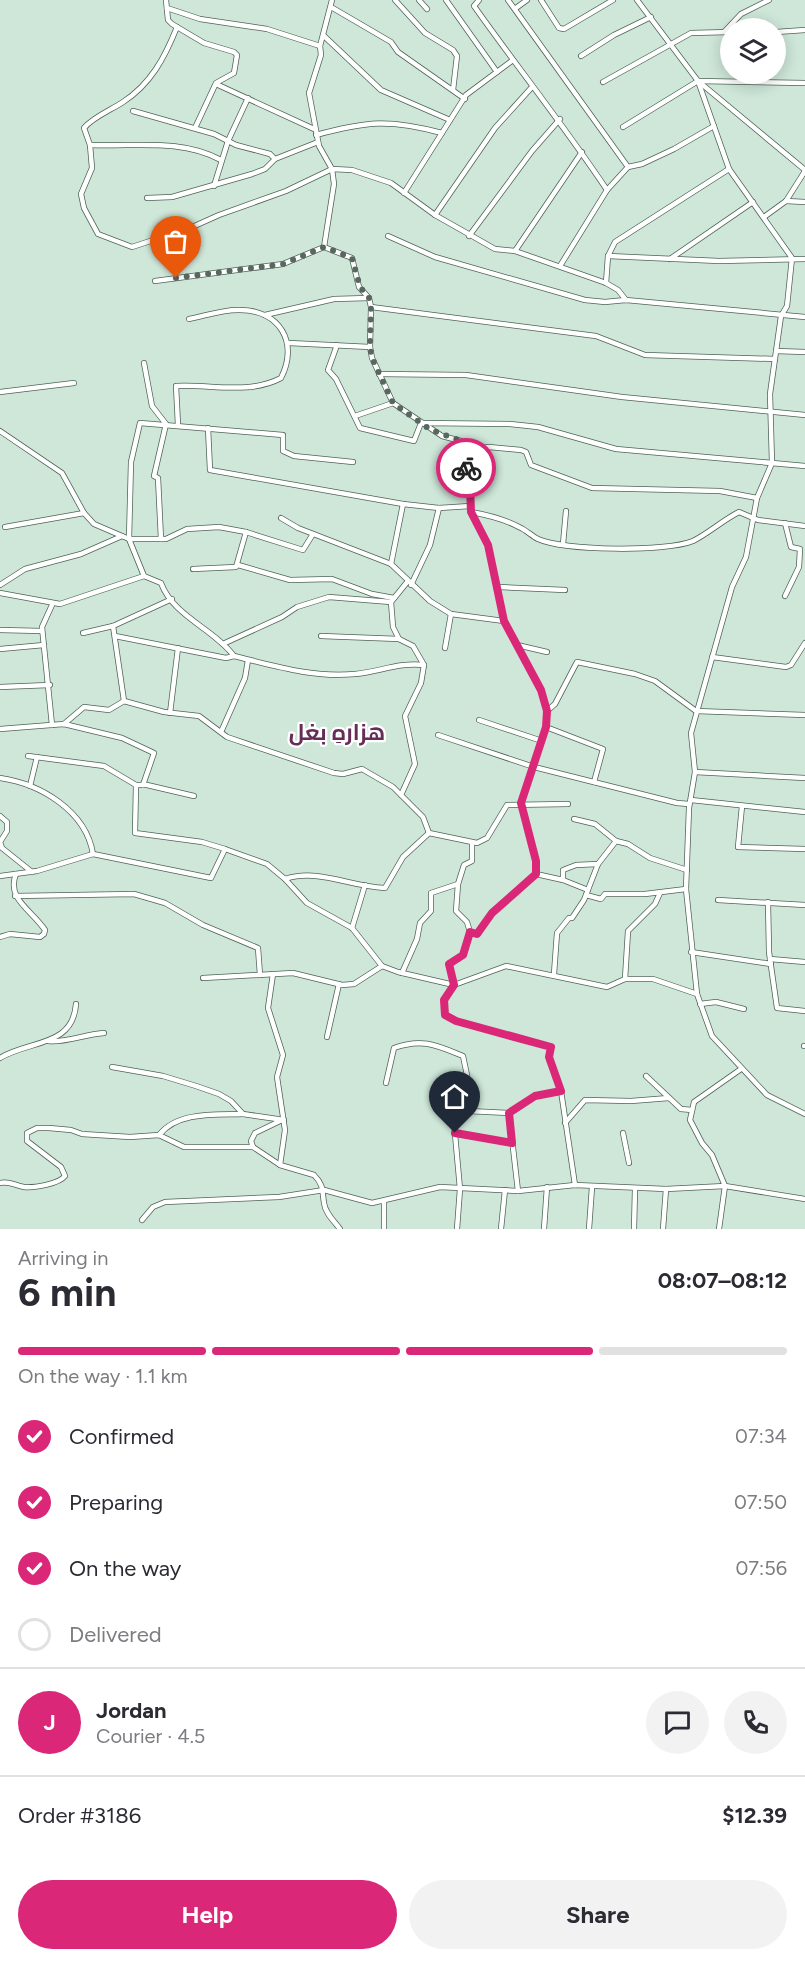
<!DOCTYPE html>
<html lang="en">
<head>
<meta charset="utf-8">
<style>
  body { margin:0; font-family:Figtree,Cairo,sans-serif; background:#f2f2f3; color:#2b2b33; height:100vh; display:flex; flex-direction:column; font-size:22px; white-space:nowrap }
  * { box-sizing:border-box; margin:0 }
  p { font-size:20px; color:#7c7c81 }
  .icon { flex:none; width:33px; height:33px; fill:none; stroke:currentColor; stroke-width:2; stroke-linecap:round; stroke-linejoin:round }
  .map { position:relative; height:1229px; overflow:hidden }
  .details { display:flex; flex-direction:column; background:#fff; flex:1 }
  .details>* { flex:none }
  .fabs { position:absolute; left:720px; top:18px; display:grid; gap:12px }
  .fabs a { display:grid; place-items:center; width:66px; height:66px; border-radius:50%; background:#fff; box-shadow:0 3px 15px #0003; font-size:30px }
  .pin { position:absolute; display:grid; place-items:center; width:51px; height:51px; color:#fff; margin:-62px -26px; border-radius:50% 50% 50% 0; rotate:-45deg; box-shadow:0 0 6px #0007 }
  .pin .icon { rotate:45deg }
  .courier { position:absolute; display:grid; place-items:center; width:60px; height:60px; margin:-30px; border:4px solid #db2777; border-radius:50%; background:#fff; color:#222; box-shadow:0 2px 8px #0007 }
  .head em { font-style:normal; font-weight:700 }
  .head div { display:flex; flex-direction:column-reverse }
  .head { display:flex; align-items:center; justify-content:space-between; height:102px; padding:0 18px }
  h1 { font-size:39px; font-weight:700; line-height:45px }
  .bar { display:grid; grid-template-columns:repeat(4,1fr); gap:9px 6px; align-content:center; height:72px; padding:0 18px }
  .bar i { height:8px; border-radius:4px; background:#e1e1e2 }
  .bar .active { background:#db2777 }
  .bar p { grid-column:span 4 }
  .line { display:flex; align-items:center; gap:15px; padding:0 18px; border-top:2px solid #e1e1e2 }
  .line div { flex:1 }
  .round { display:grid; place-items:center; flex:none; width:63px; height:63px; border-radius:32px; background:#f2f2f3 }
  ol { padding:0 18px; list-style:none }
  li { display:flex; align-items:center; gap:18px; height:66px }
  li p { margin-inline-start:auto }
  li .icon { padding:6px; border-radius:50%; background:#db2777; color:#fff; stroke-width:4 }
  li:last-child { color:#7c7c81 }
  li i { width:33px; height:33px; border:3px solid #e1e1e2; border-radius:50% }
  .cta { display:flex; gap:12px; margin-top:auto; padding:12px 18px }
  .cta a { flex:1; height:69px; border-radius:36px; background:#db2777; color:#fff; font-size:24px; font-weight:700; line-height:69px; text-align:center }
  .cta a+a { background:#f2f2f3; color:#2b2b33 }
  .map>svg:first-child { display:block }
  .lines { fill:none; stroke-linecap:round; stroke-linejoin:round }
  .street-casing { stroke:#4e6357; stroke-width:6 }
  .street { stroke:#fff; stroke-width:4.5 }
  .done { stroke:#58675f; stroke-width:6; stroke-dasharray:0 10.8 }
  .route { stroke:#db2777; stroke-width:8 }
  .labels { text-anchor:middle; stroke-width:4.5; stroke-linejoin:round; paint-order:stroke }
  .district-label { font-size:22px; font-weight:bold; fill:#662d57; stroke:#fff }
</style>
</head>
<body>
<div class="map">
<svg width="805" height="1229" viewBox="0 0 805 1229">
  <rect width="100%" height="100%" fill="#cee7d9"/>
  <g class="lines">
    <g class="street-casing">
      <g id="street">
        <polyline points="166,0 168,20 172,24 204,43 234,52 237,55 234,73 216,83 195,128"/>
        <polyline points="395,0 425,33 453,50 457,56 453,90"/>
        <polyline points="419,0 427,9"/>
        <polyline points="446,0 497,72"/>
        <path d="M479,0L474,6C518,68 565,127 607,190"/>
        <polyline points="508,0 628,167"/>
        <polyline points="541,0 559,28 564,29 613,0"/>
        <polyline points="637,0 698,81 729,169 792,258 787,306 781,316 770,394 772,463 757,498 746,557 732,587 691,733 695,772 689,808 686,889 697,994 712,1036 767,1095 805,1114"/>
        <polyline points="331,7 391,42 398,52 465,99"/>
        <polyline points="167,8 200,19 267,29 320,46"/>
        <polyline points="516,8 527,0"/>
        <path d="M177,27C165,57 151,84 123,102C111,110 93,117 84,128L90,145L92,168L81,194L84,208L98,234L132,247L190,228L219,215L286,191L332,169L352,170L391,183L435,215L495,249L515,251L606,283L618,290L626,300"/>
        <polyline points="725,31 741,14 769,0"/>
        <polyline points="776,32 805,30"/>
        <polyline points="324,36 381,90 450,120"/>
        <polyline points="581,56 614,35 651,17"/>
        <polyline points="698,81 805,170"/>
        <polyline points="603,82 691,33 730,32"/>
        <polyline points="216,84 314,129"/>
        <polyline points="133,111 214,134 236,145 270,154 275,159"/>
        <polyline points="623,127 698,81 805,83"/>
        <path d="M316,135C367,121 390,119 442,133"/>
        <path d="M90,145C134,147 181,138 221,160"/>
        <polyline points="214,186 228,141 248,98"/>
        <polyline points="404,193 466,95 513,60"/>
        <polyline points="147,198 172,197 252,174 265,169 275,159 318,142"/>
        <polyline points="786,201 805,202"/>
        <polyline points="435,215 495,128 532,87"/>
        <polyline points="764,217 786,201 805,171"/>
        <polyline points="388,236 435,257 585,300 605,302 626,300 805,317"/>
        <polyline points="469,236 532,151 560,119"/>
        <polyline points="324,247 352,258 359,287 369,298 371,307 370,347 372,358 393,403 442,436 461,441 470,487 471,512 488,545 504,621 541,690 547,711 546,727 521,803 536,861 536,874 492,913 478,934 470,932 463,955 449,964 454,985"/>
        <polyline points="324,247 334,184 332,169 319,146 309,93 321,55 320,46 332,0"/>
        <polyline points="515,251 582,152"/>
        <polyline points="608,256 719,261 805,259"/>
        <polyline points="670,259 753,202"/>
        <polyline points="560,266 607,190 628,167 642,164 674,149 714,126"/>
        <polyline points="155,281 283,264 324,247"/>
        <polyline points="606,283 608,256 615,242 729,169"/>
        <polyline points="371,307 596,336 645,355 775,359"/>
        <polyline points="265,315 334,299 369,298"/>
        <polyline points="289,343 370,347"/>
        <polyline points="337,345 328,370 336,379 360,428 414,441 421,423 510,424 538,427 616,449 805,466"/>
        <polyline points="776,351 805,352"/>
        <polyline points="144,363 152,406 166,424 154,476 158,478 161,539"/>
        <polyline points="379,374 466,375 622,397 805,415"/>
        <polyline points="0,392 74,383"/>
        <polyline points="355,416 393,403"/>
        <path d="M178,425L176,386C211,384 249,395 281,378C299,343 280,310 240,310C224,309 205,316 189,319"/>
        <polyline points="208,428 210,470 403,504 439,508 470,506"/>
        <path d="M0,431L62,473L84,513L94,524L129,539L144,576L161,583C173,616 214,629 234,656C275,666 313,678 355,674C379,672 399,662 424,665"/>
        <polyline points="464,450 489,447 521,450 526,452 531,465 592,488 720,491 757,498"/>
        <path d="M471,512C488,515 504,519 519,527C526,530 532,536 538,539C565,551 666,552 693,541C709,533 723,520 739,512L758,520L805,526"/>
        <polyline points="281,518 298,528 391,564 430,601 451,614 504,621"/>
        <polyline points="5,527 84,513"/>
        <polyline points="313,534 303,550 246,532 219,527 187,529 166,539 129,539 131,462 140,423 283,435 283,451 294,456 353,462"/>
        <polyline points="563,544 566,511"/>
        <polyline points="391,564 403,504"/>
        <polyline points="238,565 290,580 332,579 372,594 394,598"/>
        <polyline points="193,569 236,567 246,532"/>
        <polyline points="0,585 25,569 81,554 122,536"/>
        <polyline points="411,585 430,545 439,508"/>
        <polyline points="499,587 565,590"/>
        <polyline points="0,593 60,604 144,576"/>
        <polyline points="785,596 799,567 800,549 791,547 785,523"/>
        <polyline points="52,605 42,627 52,725"/>
        <polyline points="113,626 124,701"/>
        <polyline points="0,630 42,631"/>
        <polyline points="83,633 113,626 172,599"/>
        <polyline points="115,636 226,658 234,656"/>
        <polyline points="321,636 399,639 413,646 424,665 421,683 405,716 415,764 401,795 423,817 429,833"/>
        <polyline points="399,639 393,627 391,602 408,581"/>
        <polyline points="225,643 282,617 297,607 329,597 391,602"/>
        <polyline points="517,645 547,652"/>
        <polyline points="445,648 451,614"/>
        <polyline points="0,649 44,645"/>
        <polyline points="712,657 786,667 791,665 805,643"/>
        <polyline points="0,687 50,685"/>
        <polyline points="547,711 555,704 577,662 635,674 655,681 696,711 805,715"/>
        <polyline points="170,713 178,648"/>
        <polyline points="479,720 542,741"/>
        <polyline points="64,724 84,707 109,710 124,701 164,712 199,716 227,737 334,773 343,774 362,769 393,787 401,795"/>
        <polyline points="546,727 603,749 594,782"/>
        <polyline points="0,729 64,724 122,738 154,753 143,785"/>
        <polyline points="221,732 245,678 248,660"/>
        <polyline points="438,735 534,767 677,803 689,804"/>
        <polyline points="28,756 104,766 136,785 147,785 194,796"/>
        <polyline points="695,772 805,778"/>
        <path d="M0,778C41,784 86,811 93,854"/>
        <polyline points="136,785 135,833 202,842 225,849 267,864 285,879"/>
        <polyline points="30,786 37,757"/>
        <polyline points="691,800 805,812"/>
        <path d="M568,804L507,805L487,838L477,843L429,833L403,857L385,888C350,887 319,868 285,879L307,903L352,928L382,966L398,972L454,985L506,966L607,987L625,979H653L697,994"/>
        <polyline points="742,806 738,847 805,849"/>
        <polyline points="0,816 7,822 7,831 0,842 2,848 32,872"/>
        <polyline points="574,819 595,824 616,841 628,844 650,858 687,870"/>
        <polyline points="536,874 563,880 563,870 576,865 598,864 616,841"/>
        <polyline points="0,876 37,871 93,854 211,878 225,849"/>
        <polyline points="563,880 588,890"/>
        <polyline points="586,895 601,899 605,894 645,894 686,889"/>
        <polyline points="15,896 134,894 165,903 203,925 258,948 260,975"/>
        <polyline points="718,900 805,905"/>
        <polyline points="768,902 769,952 777,1008 805,1011"/>
        <polyline points="352,928 365,885"/>
        <polyline points="470,932 467,922 456,911 458,884 464,865 472,861 472,843"/>
        <path d="M0,937L10,934L40,937L44,934L45,930C32,910 6,899 16,874"/>
        <polyline points="691,952 771,964"/>
        <polyline points="770,959 805,962"/>
        <polyline points="402,973 417,939 420,923 431,911 431,893 458,884"/>
        <polyline points="273,974 268,1008 283,1055 277,1077 285,1130 280,1165"/>
        <polyline points="554,974 557,933 569,918 572,918 584,900 598,864"/>
        <polyline points="203,978 293,973 342,985 354,984 382,966"/>
        <polyline points="625,979 628,931 655,904 660,893"/>
        <polyline points="454,985 445,1000 445,1015 456,1021 551,1047 549,1057 561,1091 575,1185"/>
        <polyline points="700,1004 716,1002 744,1009"/>
        <polyline points="327,1037 339,984"/>
        <path d="M48,1041C67,1043 85,1034 104,1033"/>
        <polyline points="804,1046 805,1046"/>
        <path d="M0,1058C30,1040 73,1047 76,1004"/>
        <polyline points="112,1067 163,1076 196,1086 219,1094 231,1101 243,1114 284,1120"/>
        <polyline points="646,1076 681,1109 692,1110"/>
        <path d="M386,1083L394,1048C422,1038 436,1045 463,1056L468,1080L460,1100L463,1108L468,1111L509,1113"/>
        <polyline points="454,1123 460,1189 457,1229"/>
        <polyline points="565,1123 585,1100 631,1101 669,1098"/>
        <polyline points="455,1133 512,1143"/>
        <polyline points="623,1133 629,1163"/>
        <path d="M159,1135C178,1111 216,1115 243,1114"/>
        <polyline points="253,1147 251,1141 255,1133 282,1120"/>
        <path d="M0,1183C9,1181 14,1185 24,1187C34,1188 59,1184 65,1176L61,1167L27,1141V1133L37,1128H49L71,1130L82,1134L130,1137L159,1135L184,1147H253L280,1165L314,1175C324,1185 322,1191 324,1203C325,1213 334,1221 340,1229"/>
        <polyline points="518,1191 509,1113 535,1096 561,1091"/>
        <polyline points="142,1220 153,1207 165,1202 279,1197 324,1190 372,1203 440,1187 518,1191 575,1185 666,1189 725,1186 805,1199"/>
        <polyline points="384,1229 384,1201"/>
        <polyline points="501,1229 505,1190"/>
        <polyline points="544,1229 547,1187"/>
        <polyline points="589,1229 592,1187"/>
        <polyline points="634,1229 635,1189"/>
        <polyline points="663,1229 666,1189"/>
        <polyline points="719,1229 725,1186 712,1155 702,1143 690,1120 694,1102 741,1069"/>
      </g>
    </g>
    <use href="#street" class="street"/>
  </g>
  <g class="lines">
    <polyline class="done" points="176,278 283,264 324,247 352,258 360,287 369,298 371,307 370,347 372,358 393,403 431,430 461,441 466,468"/>
    <polyline class="route" points="455,1133 512,1143 509,1113 535,1096 561,1091 549,1057 551,1047 456,1021 445,1015 444,1000 454,985 449,964 463,955 470,932 477,934 492,913 536,874 536,861 521,803 546,727 547,711 541,690 504,621 488,545 471,512 470,487 466,468"/>
  </g>
  <g class="labels">
    <g class="district-label">
      <text x="337" y="740">هزارهِ بغل</text>
    </g>
  </g>
</svg>
<div class="fabs">
<a><svg class="icon" aria-label="layers" viewBox="0 0 24 24"><path d="M12 4l9 5-9 5-9-5zM3 14l9 5 9-5"/></svg></a>
</div>
<div class="pin" style="left:176px;top:278px;background:#ea580c"><svg class="icon" aria-label="bag" viewBox="0 0 24 24"><path d="M5 8h14l-1 12H6zM9 8a3 3 0 0 1 6 0"/></svg></div>
<div class="pin" style="left:455px;top:1133px;background:#1f2937"><svg class="icon" aria-label="home" viewBox="0 0 24 24"><path d="M3 11l9-7 9 7M6 9v11h12V9"/></svg></div>
<div class="courier" style="left:466px;top:468px"><svg class="icon" aria-label="bike" viewBox="0 0 24 24"><circle cx="6" cy="16" r="4"/><circle cx="18" cy="16" r="4"/><path d="M6 16l4-8h5l3 8M10 8l3 8H6M13 5h3"/></svg></div>
</div>
<section class="details">
<div class="head"><div><h1>6 min</h1><p>Arriving in</p></div><em>08:07–08:12</em></div>
<div class="bar"><i class="active"></i><i class="active"></i><i class="active"></i><i></i><p>On the way · 1.1 km</p></div>
<ol>
<li><svg class="icon" aria-label="check" viewBox="0 0 24 24"><path d="M5 12l5 5 9-10"/></svg>Confirmed<p>07:34</p></li>
<li><svg class="icon" aria-label="check" viewBox="0 0 24 24"><path d="M5 12l5 5 9-10"/></svg>Preparing<p>07:50</p></li>
<li><svg class="icon" aria-label="check" viewBox="0 0 24 24"><path d="M5 12l5 5 9-10"/></svg>On the way<p>07:56</p></li>
<li><i></i>Delivered</li>
</ol>
<div class="line" style="height:108px"><b class="round" style="background:#db2777;color:#fff">J</b><div><b>Jordan</b><p>Courier · 4.5</p></div><a class="round"><svg class="icon" aria-label="chat" viewBox="0 0 24 24"><path d="M4 5h16v11H9l-5 4z"/></svg></a><a class="round"><svg class="icon" aria-label="phone" viewBox="0 0 24 24"><path d="M5 4h4l2 5-3 2q2 4 5 5l2-3 5 2v4C11 20 4 13 5 4z"/></svg></a></div>
<div class="line" style="height:78px"><div>Order #3186</div><b>$12.39</b></div>
<div class="cta"><a>Help</a><a>Share</a></div>
</section>
</body>
</html>
